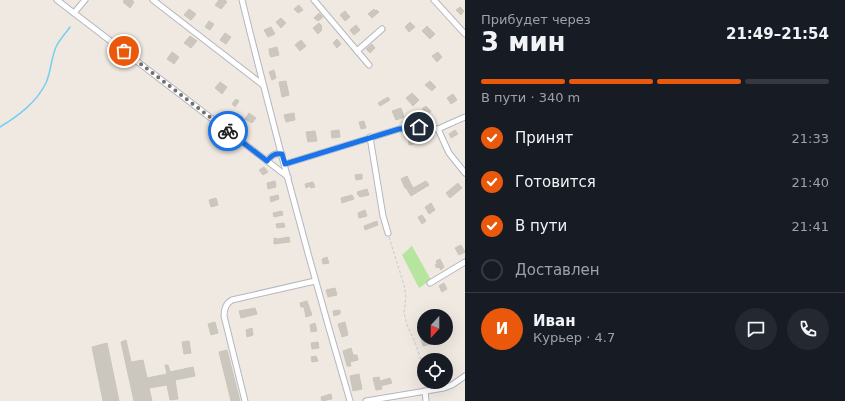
<!DOCTYPE html>
<html lang="ru">
<head>
<meta charset="utf-8">
<style>
  body { margin:0; font-family:"DejaVu Sans",sans-serif; background:#242831; color:#f1f3f6; height:100vh; display:flex; flex-direction:column; font-size:15px; white-space:nowrap }
  * { box-sizing:border-box; margin:0 }
  p { font-size:13px; color:#9ea1a6 }
  .icon { flex:none; width:22px; height:22px; fill:none; stroke:currentColor; stroke-width:2; stroke-linecap:round; stroke-linejoin:round }
  .map { position:relative; flex:1; overflow:hidden }
  .details { display:flex; flex-direction:column; background:#171b24; width:380px }
  .details>* { flex:none }
  .needle { width:26px; rotate:201deg }
  .buttons { position:absolute; left:417px; top:309px; display:grid; gap:8px }
  .buttons a { display:grid; place-items:center; width:36px; height:36px; border-radius:50%; background:#171b24; box-shadow:0 4px 16px #0002; font-size:20px }
  .pin { position:absolute; display:grid; place-items:center; width:34px; height:34px; color:#fff; margin:-17px; border:2px solid #fff; border-radius:50%; box-shadow:0 1px 4px #0007 }
  .courier { position:absolute; display:grid; place-items:center; width:40px; height:40px; margin:-20px; border:3px solid #1a73e8; border-radius:50%; background:#fff; color:#222; box-shadow:0 1px 5px #0007 }
  .head em { font-style:normal; font-weight:800 }
  .head div { display:flex; flex-direction:column-reverse }
  .head { display:flex; align-items:center; justify-content:space-between; height:68px; padding:0 16px }
  h1 { font-size:26px; font-weight:800; line-height:30px }
  .bar { display:grid; grid-template-columns:repeat(4,1fr); gap:6px 4px; align-content:center; height:48px; padding:0 16px }
  .bar i { height:5px; border-radius:3px; background:#363941 }
  .bar .on { background:#ea580c }
  .bar p { grid-column:span 4 }
  .line { display:flex; align-items:center; gap:10px; padding:0 16px; border-top:1px solid #363941 }
  .line div { flex:1 }
  .round { display:grid; place-items:center; flex:none; width:42px; height:42px; border-radius:21px; background:#242831 }
  ol { padding:0 16px; list-style:none }
  li { display:flex; align-items:center; gap:12px; height:44px }
  li p { margin-inline-start:auto }
  li .icon { padding:4px; border-radius:50%; background:#ea580c; color:#fff; stroke-width:4 }
  li:last-child { color:#9ea1a6 }
  li i { width:22px; height:22px; border:2px solid #363941; border-radius:50% }
  main { display:flex; flex:1; min-height:0 }
  .map>svg:first-child { display:block }
  .green { fill:#b6e59e }
  .lines { fill:none; stroke-linecap:round; stroke-linejoin:round }
  .stream { stroke:#75cff0; stroke-width:1.5 }
  .building { fill:#cbc7bf; stroke:#cbc5ba }
  .minor-casing { stroke:#b4b7c1; stroke-width:7 }
  .path { stroke:#c9c9c9; stroke-width:1; stroke-dasharray:3 2; stroke-linecap:butt }
  .minor { stroke:#fff; stroke-width:5 }
  .done { stroke:#726f6d; stroke-width:4; stroke-dasharray:0 7.2 }
  .route { stroke:#1a73e8; stroke-width:5 }
</style>
</head>
<body>
<main>
<div class="map">
<svg width="465" height="401" viewBox="0 0 465 401">
  <rect width="100%" height="100%" fill="#efe9e1"/>
  <polygon class="green" points="412,246 431,280 419,288 402,255"/>
  <g class="lines">
    <path class="stream" d="M0,127C18,116 36,103 46,83C51,71 51,59 56,47C59,40 66,33 70,27"/>
  </g>
  <g class="building">
    <polygon points="124,0 132,0 134,2 130,8 123,2"/>
    <polygon points="219,0 225,0 227,2 221,9 215,5"/>
    <polygon points="299,5 303,10 298,13 294,9"/>
    <polygon points="460,7 464,11 461,15 456,10"/>
    <polygon points="189,9 196,14 191,20 184,15"/>
    <polygon points="374,9 375,11 377,10 379,12 372,18 368,14"/>
    <polygon points="345,11 350,17 345,21 340,15"/>
    <polygon points="319,13 323,17 318,21 314,18"/>
    <polygon points="281,18 286,23 281,28 276,22"/>
    <polygon points="209,21 214,24 210,30 205,27"/>
    <polygon points="410,22 415,27 409,32 405,27"/>
    <polygon points="319,23 322,26 321,29 322,30 318,34 313,28"/>
    <polygon points="356,25 360,30 354,35 350,30"/>
    <polygon points="427,26 435,34 430,39 422,31"/>
    <polygon points="271,27 275,34 268,37 264,30"/>
    <polygon points="225,33 231,37 226,44 220,40"/>
    <polygon points="190,36 197,41 191,48 184,43"/>
    <polygon points="337,39 341,44 337,48 333,43"/>
    <polygon points="301,40 306,46 300,51 295,45"/>
    <polygon points="372,44 375,48 370,53 366,49"/>
    <polygon points="277,47 279,55 271,57 270,56 269,49"/>
    <polygon points="172,52 179,57 174,64 167,59"/>
    <polygon points="438,52 442,57 437,62 432,56"/>
    <polygon points="274,70 276,78 272,80 269,72"/>
    <polygon points="286,81 289,95 282,97 279,82"/>
    <polygon points="430,81 436,87 432,91 425,85"/>
    <polygon points="220,82 227,87 222,94 215,88"/>
    <polygon points="412,93 419,100 413,106 406,98"/>
    <polygon points="453,94 457,100 451,104 447,98"/>
    <polygon points="388,97 390,100 380,106 378,103"/>
    <polygon points="236,99 239,101 235,107 232,104"/>
    <polygon points="426,106 431,111 428,115 422,109"/>
    <polygon points="401,108 404,117 396,120 392,111"/>
    <polygon points="249,113 256,118 252,123 245,119"/>
    <polygon points="294,113 295,120 286,122 284,115"/>
    <polygon points="364,121 366,128 361,129 359,122"/>
    <polygon points="339,130 340,137 332,138 331,131"/>
    <polygon points="455,130 458,134 451,138 449,134"/>
    <polygon points="315,131 317,141 308,142 306,132"/>
    <polygon points="417,137 418,143 409,145 408,138"/>
    <polygon points="264,167 268,172 263,175 259,170"/>
    <polygon points="362,174 362,179 356,180 355,175"/>
    <polygon points="407,176 413,188 426,181 429,185 411,196 406,188 405,188 401,179"/>
    <polygon points="275,181 276,187 268,189 267,183"/>
    <polygon points="313,182 315,187 311,188 310,186 306,188 305,184"/>
    <polygon points="458,183 462,188 450,198 446,193"/>
    <polygon points="367,189 369,195 360,197 358,195 357,192"/>
    <polygon points="278,195 279,199 271,202 270,197"/>
    <polygon points="352,195 354,199 342,203 341,198"/>
    <polygon points="216,198 218,205 211,207 209,200"/>
    <polygon points="431,203 435,210 429,214 425,207"/>
    <polygon points="365,210 367,216 359,218 358,213"/>
    <polygon points="282,211 283,215 274,217 273,213"/>
    <polygon points="422,215 426,221 422,224 418,217"/>
    <polygon points="377,221 378,225 365,230 364,226"/>
    <polygon points="284,223 285,227 277,228 276,224"/>
    <polygon points="289,237 290,242 274,244 274,238 278,239"/>
    <polygon points="461,245 465,252 459,255 455,248"/>
    <polygon points="327,257 329,263 323,264 322,259"/>
    <polygon points="440,259 444,267 441,270 439,267 437,268 435,265 437,264 436,261"/>
    <polygon points="444,283 447,289 442,292 439,286"/>
    <polygon points="335,288 337,295 328,297 326,290"/>
    <polygon points="307,301 312,315 306,317 304,307 301,307 300,303"/>
    <polygon points="255,308 257,314 241,318 239,311"/>
    <polygon points="340,310 340,314 334,316 333,311"/>
    <polygon points="215,322 218,333 211,335 208,324"/>
    <polygon points="345,322 348,335 342,337 338,324"/>
    <polygon points="315,323 317,331 311,332 310,325"/>
    <polygon points="424,325 424,338 429,338 431,344 423,346 418,327"/>
    <polygon points="252,328 253,335 247,337 246,330"/>
    <polygon points="126,340 131,362 143,360 147,378 167,374 165,365 168,365 170,372 193,367 195,376 175,380 178,399 170,400 167,385 149,388 152,401 134,401 121,342"/>
    <polygon points="189,341 191,353 184,354 182,342"/>
    <polygon points="318,342 319,348 312,349 311,343"/>
    <polygon points="107,343 119,401 103,401 92,347"/>
    <polygon points="351,348 353,355 357,355 358,360 350,362 351,366 347,366 343,351"/>
    <polygon points="227,350 240,401 231,401 219,352"/>
    <polygon points="316,356 318,361 312,362 311,357"/>
    <polygon points="359,374 362,389 353,391 350,376"/>
    <polygon points="379,377 380,381 390,378 392,383 381,386 382,389 376,390 373,378"/>
    <polygon points="331,394 332,399 322,401 321,397"/>
  </g>
  <g class="lines">
    <g class="minor-casing">
      <g id="minor">
        <polyline points="57,0 288,177"/>
        <polyline points="153,0 263,85"/>
        <path d="M242,0C275,134 311,268 350,401"/>
        <polyline points="314,0 369,65"/>
        <polyline points="434,0 465,34"/>
        <polyline points="74,13 85,0"/>
        <polyline points="357,51 382,29"/>
        <polyline points="438,129 449,153 465,173"/>
        <polyline points="370,137 383,216 388,233"/>
        <path d="M267,161C272,155 274,153 282,154"/>
        <polyline points="285,164 399,129 419,127 438,129 465,117"/>
        <polyline points="430,283 465,262"/>
        <polyline points="425,391 426,401"/>
        <path d="M245,401L224,316C224,308 226,303 232,300L315,281"/>
        <polyline points="366,401 444,388 452,385 465,376"/>
      </g>
    </g>
    <polyline class="path" points="389,237 404,285 406,297 404,313 407,325 417,347 423,368 424,386"/>
    <use href="#minor" class="minor"/>
  </g>
  <g class="lines">
    <polyline class="done" points="124,51 228,131"/>
    <path class="route" d="M228,131L267,161C272,155 275,153 282,154L285,164L399,129L419,127"/>
  </g>
</svg>
<div class="buttons">
<a><svg class="needle" viewBox="-14 -14 28 28"><path d="M0-13l5 13h-10z" fill="#e53935"/><path d="M0 13l5-13h-10z" fill="#9ea1a6"/></svg></a>
<a><svg class="icon" aria-label="locate" viewBox="0 0 24 24"><circle cx="12" cy="12" r="6"/><path d="M12 2v4M12 18v4M2 12h4M18 12h4"/></svg></a>
</div>
<div class="pin" style="left:124px;top:51px;background:#ea580c"><svg class="icon" aria-label="bag" viewBox="0 0 24 24"><path d="M5 8h14l-1 12H6zM9 8a3 3 0 0 1 6 0"/></svg></div>
<div class="pin" style="left:419px;top:127px;background:#1f2937"><svg class="icon" aria-label="home" viewBox="0 0 24 24"><path d="M3 11l9-7 9 7M6 9v11h12V9"/></svg></div>
<div class="courier" style="left:228px;top:131px"><svg class="icon" aria-label="bike" viewBox="0 0 24 24"><circle cx="6" cy="16" r="4"/><circle cx="18" cy="16" r="4"/><path d="M6 16l4-8h5l3 8M10 8l3 8H6M13 5h3"/></svg></div>
</div>
<section class="details">
<div class="head"><div><h1>3 мин</h1><p>Прибудет через</p></div><em>21:49–21:54</em></div>
<div class="bar"><i class="on"></i><i class="on"></i><i class="on"></i><i></i><p>В пути · 340 m</p></div>
<ol>
<li><svg class="icon" aria-label="check" viewBox="0 0 24 24"><path d="M5 12l5 5 9-10"/></svg>Принят<p>21:33</p></li>
<li><svg class="icon" aria-label="check" viewBox="0 0 24 24"><path d="M5 12l5 5 9-10"/></svg>Готовится<p>21:40</p></li>
<li><svg class="icon" aria-label="check" viewBox="0 0 24 24"><path d="M5 12l5 5 9-10"/></svg>В пути<p>21:41</p></li>
<li><i></i>Доставлен</li>
</ol>
<div class="line" style="height:72px"><b class="round" style="background:#ea580c;color:#fff">И</b><div><b>Иван</b><p>Курьер · 4.7</p></div><a class="round"><svg class="icon" aria-label="chat" viewBox="0 0 24 24"><path d="M4 5h16v11H9l-5 4z"/></svg></a><a class="round"><svg class="icon" aria-label="phone" viewBox="0 0 24 24"><path d="M5 4h4l2 5-3 2q2 4 5 5l2-3 5 2v4C11 20 4 13 5 4z"/></svg></a></div>
</section>
</main>
</body>
</html>
